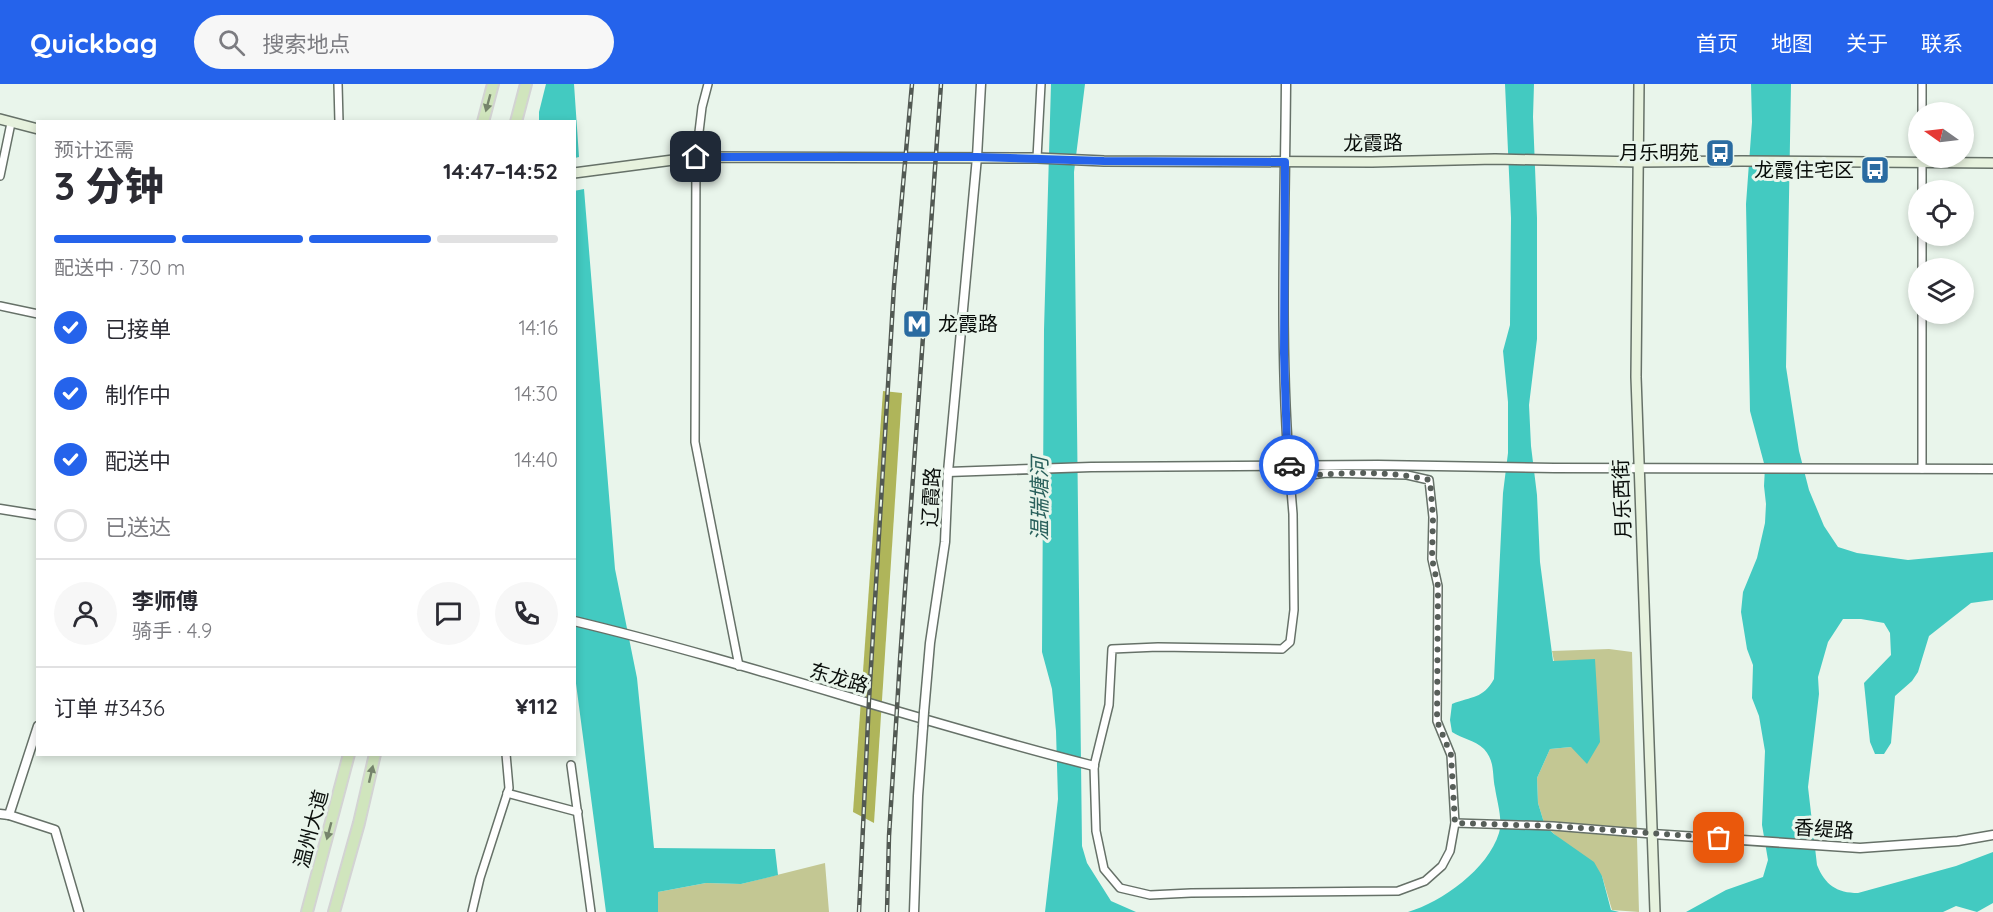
<!DOCTYPE html>
<html lang="zh">
<head>
<meta charset="utf-8">
<style>
  body { margin:0; font-family:Quicksand,"Noto Sans SC",sans-serif; background:#f7f7f7; color:#2b2b33; height:100vh; display:flex; flex-direction:column; font-size:22px; white-space:nowrap }
  * { box-sizing:border-box; margin:0 }
  p { font-size:20px; color:#7c7c81 }
  .icon { flex:none; width:33px; height:33px; fill:none; stroke:currentColor; stroke-width:2; stroke-linecap:round; stroke-linejoin:round }
  .map { position:relative; flex:1; overflow:hidden }
  .side { position:absolute; left:36px; top:36px; width:540px; height:636px; display:flex; flex-direction:column; background:#fff; border-radius:0px; box-shadow:0 3px 9px #0003 }
  .side>* { flex:none }
  .needle { width:39px; rotate:284deg }
  .controls { position:absolute; left:1908px; top:18px; display:grid; gap:12px }
  .controls a { display:grid; place-items:center; width:66px; height:66px; border-radius:50%; background:#fff; box-shadow:0 3px 9px #0003; font-size:30px }
  .pin { position:absolute; display:grid; place-items:center; width:51px; height:51px; color:#fff; margin:-26px; border-radius:12px; box-shadow:0 3px 9px #0006 }
  .courier { position:absolute; display:grid; place-items:center; width:60px; height:60px; margin:-30px; border:4px solid #2563eb; border-radius:50%; background:#fff; color:#222; box-shadow:0 2px 8px #0007 }
  .headline em { font-style:normal; font-weight:800 }
  .headline div { display:flex; flex-direction:column-reverse }
  .headline { display:flex; align-items:center; justify-content:space-between; height:102px; padding:0 18px }
  h1 { font-size:39px; font-weight:800; line-height:45px }
  .bar { display:grid; grid-template-columns:repeat(4,1fr); gap:9px 6px; align-content:center; height:72px; padding:0 18px }
  .bar i { height:8px; border-radius:4px; background:#e1e1e2 }
  .bar .selected { background:#2563eb }
  .bar p { grid-column:span 4 }
  .line { display:flex; align-items:center; gap:15px; padding:0 18px; border-top:2px solid #e1e1e2 }
  .line div { flex:1 }
  .round { display:grid; place-items:center; flex:none; width:63px; height:63px; border-radius:32px; background:#f7f7f7 }
  ol { padding:0 18px; list-style:none }
  li { display:flex; align-items:center; gap:18px; height:66px }
  li p { margin-inline-start:auto }
  li .icon { padding:6px; border-radius:50%; background:#2563eb; color:#fff; stroke-width:4 }
  li:last-child { color:#7c7c81 }
  li i { width:33px; height:33px; border:3px solid #e1e1e2; border-radius:50% }
  header { display:flex; align-items:center; gap:36px; box-sizing:border-box; height:84px; padding:0 30px; background:#2563eb; color:#fff }
  header strong { font-size:28px }
  nav { display:flex; gap:33px; margin-inline-start:auto; font-size:21px }
  .search { width:420px; height:54px; background:#f7f7f7; display:flex; align-items:center; gap:15px; box-sizing:border-box; padding:0 21px; border-radius:33px; color:#7c7c81; font-size:22px }
  .map>svg:first-child { display:block }
  .green { fill:#c3c793 }
  .forest { fill:#afb55a }
  .water { fill:#43cac1 }
  .lines { fill:none; stroke-linecap:round; stroke-linejoin:round }
  .minor-casing { stroke:#667168; stroke-width:10 }
  .tertiary-casing { stroke:#667168; stroke-width:11 }
  .secondary-casing { stroke:#667168; stroke-width:12 }
  .primary-casing { stroke:#d3d3d3; stroke-width:14 }
  .minor { stroke:#fff; stroke-width:7 }
  .tertiary { stroke:#fff; stroke-width:8 }
  .secondary { stroke:#e7f2de; stroke-width:9 }
  .primary { stroke:#d0e5bd; stroke-width:10 }
  .rail-casing { stroke:#525953; stroke-width:4.5 }
  .rail { stroke:#e9f5eb; stroke-width:2; stroke-dasharray:7; stroke-linecap:butt }
  .tertiary-bridge-casing { stroke:#667168; stroke-width:11; stroke-linecap:butt }
  .tertiary-bridge { stroke:#fff; stroke-width:8 }
  .oneway { fill:#76846c }
  .done { stroke:#575e59; stroke-width:6; stroke-dasharray:0 10.8 }
  .route { stroke:#2563eb; stroke-width:8 }
  .labels { text-anchor:middle; stroke-width:6; stroke-linejoin:round; paint-order:stroke }
  .street-label { font-size:20px; fill:#090d0a; stroke:#e9f5eb }
  .poi-label { font-size:20px; fill:#090d0a; stroke:#e9f5eb; text-anchor:end }
  .water-label { font-size:21px; font-style:italic; fill:#285f5b; stroke:#e9f5eb }
</style>
</head>
<body>
<header>
<strong>Quickbag</strong>
<div class="search"><svg class="icon" aria-label="search" viewBox="0 0 24 24"><circle cx="10" cy="10" r="6"/><path d="M15 15l6 6"/></svg>搜索地点</div>
<nav><a>首页</a><a>地图</a><a>关于</a><a>联系</a></nav>
</header>
<div class="map">
<svg width="1993" height="828" viewBox="0 0 1993 828">
  <rect width="100%" height="100%" fill="#e9f5eb"/>
  <g class="green">
    <polygon points="1609,565 1632,568 1639,828 1612,826 1602,792 1545,742 1538,719 1537,694 1550,665 1571,663 1552,567"/>
    <polygon points="825,779 829,828 658,828 658,808 706,799 741,800"/>
  </g>
  <polygon class="forest" points="883,307 902,309 874,739 853,728"/>
  <g class="water">
    <polygon points="546,0 574,0 579,73 575,74 574,38 539,37 539,28"/>
    <polygon points="1051,0 1085,0 1074,88 1082,762 1087,779 1111,817 1136,828 1045,828 1058,715 1056,647 1052,605 1042,568 1044,246"/>
    <path d="M1505,0H1534L1533,33L1537,134V255L1529,321L1531,362L1537,411L1540,478L1553,577L1595,575L1600,658L1587,680L1571,663L1550,665L1537,694L1538,719L1545,742L1554,750L1594,778L1602,792L1611,826L1619,828H1408C1442,818 1488,785 1499,749C1503,735 1497,718 1495,704C1492,689 1495,677 1484,665C1475,656 1462,655 1452,648L1450,636L1452,620C1472,612 1483,615 1494,595L1503,409L1508,369V318L1503,267L1510,241L1511,134Z"/>
    <path d="M1751,0H1791L1786,283L1799,367L1809,406L1824,442L1838,463L1857,469L1908,476L1993,468V516L1971,519L1929,552L1918,588L1912,597L1895,612L1891,659L1884,670H1875L1870,658L1864,599L1891,571L1890,549L1884,539L1861,535H1843L1828,558L1818,593L1819,610L1808,703L1817,781C1825,801 1837,809 1858,809L1956,782L1993,768V819L1977,828L1956,822L1943,828H1686L1726,806L1763,793L1768,776L1762,741L1765,667L1759,632L1752,614L1753,581L1747,565L1741,528L1743,508L1757,474L1765,439L1766,420L1764,402L1765,383L1750,327L1746,120L1752,38Z"/>
    <polygon points="584,105 615,485 637,594 654,764 775,765 778,791 741,800 706,799 658,808 658,828 606,828 575,592 574,107"/>
  </g>
  <g class="lines">
    <g class="minor-casing">
      <g id="minor">
        <polyline points="338,0 339,38"/>
        <polyline points="708,0 702,23 696,73 695,358 739,582"/>
        <polyline points="1922,0 1922,28"/>
        <polyline points="1037,74 1041,0"/>
        <polyline points="1922,74 1922,106"/>
        <polyline points="0,92 11,39"/>
        <polyline points="1922,152 1922,184"/>
        <polyline points="0,222 38,230"/>
        <polyline points="1922,230 1922,385"/>
        <polygon points="1326,389 1407,391 1429,396 1433,433 1432,475 1438,502 1437,637 1451,671 1455,739 1450,767 1442,782 1425,797 1398,807 1191,809 1150,811 1120,804 1104,785 1096,747 1094,682 1109,621 1112,565 1158,563 1282,565 1290,558 1294,526 1293,430 1290,394"/>
        <polyline points="571,681 591,828"/>
        <polyline points="507,709 578,728"/>
        <polyline points="1455,739 1553,742 1652,750"/>
        <polyline points="472,828 480,794 509,704 506,670"/>
      </g>
    </g>
    <g class="tertiary-casing">
      <g id="tertiary">
        <path d="M1286,0C1285,131 1279,264 1290,394"/>
        <polyline points="948,388 1091,383 1378,381 1554,384 1993,385"/>
        <polyline points="0,425 38,431"/>
        <path d="M574,537C749,579 919,638 1094,682"/>
        <polyline points="924,628 930,559 945,458 948,388 977,73 981,0"/>
        <polyline points="0,730 9,731 55,746 79,828"/>
        <polyline points="9,731 38,642"/>
        <polyline points="1652,750 1860,764 1958,757 1993,751"/>
        <polyline points="914,828 918,712 923,643"/>
      </g>
    </g>
    <g class="secondary-casing">
      <g id="secondary">
        <polyline points="1639,0 1636,293 1655,828"/>
        <polyline points="0,35 38,45"/>
        <polyline points="574,89 696,73 1037,74 1104,77 1372,78 1495,75 1639,78 1742,77 1993,79"/>
      </g>
    </g>
    <g class="primary-casing">
      <g id="primary">
        <polyline points="483,38 493,0"/>
        <polyline points="516,38 526,0"/>
        <polyline points="307,828 349,670"/>
        <polyline points="334,828 359,739 375,670"/>
      </g>
    </g>
    <use href="#minor" class="minor"/>
    <use href="#tertiary" class="tertiary"/>
    <use href="#secondary" class="secondary"/>
    <use href="#primary" class="primary"/>
    <g class="rail-casing">
      <g id="rail">
        <polyline points="859,828 869,616 894,202 912,0"/>
        <polyline points="887,828 889,752 900,576 941,0"/>
      </g>
    </g>
    <use href="#rail" class="rail"/>
    <g class="tertiary-bridge-casing">
      <polyline id="tertiary-bridge" points="923,643 924,628"/>
    </g>
    <use href="#tertiary-bridge" class="tertiary-bridge"/>
  </g>
  <defs><path id="oneway-solid" d="M-6-.8H1V-3.2L6.5 0L1 3.2V.8H-6Z" transform="scale(1.5)"/></defs>
  <g class="oneway">
    <use href="#oneway-solid" transform="translate(488 19) rotate(105)"/>
    <use href="#oneway-solid" transform="translate(371 690) rotate(-77)"/>
    <use href="#oneway-solid" transform="translate(329 747) rotate(105)"/>
  </g>
  <g class="lines">
    <path class="done" d="M1289,381L1290,394C1336,388 1385,386 1430,396L1433,433L1432,475L1438,502L1437,637L1451,671L1455,739L1552,742L1719,754"/>
    <polyline class="route" points="696,73 977,73 1104,77 1285,78 1284,269 1287,360 1289,381"/>
  </g>
  <defs>
    <g id="bus-square" transform="scale(1.5)"><rect x="-9" y="-9" width="18" height="18" rx="4" fill="#2a6ba1" stroke="#e9f5eb"/><path d="M-5-6H5V4H4V6H2V4H-2V6H-4V4H-5ZM-3.5-4V0h7V-4ZM-3.5 1.2v1.5H-2V1.2ZM2 1.2v1.5H3.5V1.2Z" fill="#fff"/></g>
    <g id="metro-square" transform="scale(1.5)"><rect x="-9" y="-9" width="18" height="18" rx="4" fill="#2a6ba1" stroke="#e9f5eb"/><path d="M-5.5 5V-5H-3L0 0L3-5H5.5V5H3V-.5L0 4L-3-.5V5Z" fill="#fff"/></g>
  </defs>
  <g fill-rule="evenodd">
    <use href="#bus-square" x="1720" y="69"/>
    <use href="#bus-square" x="1875" y="86"/>
    <use href="#metro-square" x="917" y="240"/>
  </g>
  <g class="labels">
    <g class="street-label">
      <text transform="translate(1373 59) rotate(-1)" y="7">龙霞路</text>
      <text transform="translate(931 413) rotate(-87)" y="7">辽霞路</text>
      <text transform="translate(1622 415) rotate(-92)" y="7">月乐西街</text>
      <text transform="translate(839 594) rotate(16)" y="7">东龙路</text>
      <text transform="translate(311 745) rotate(-75)" y="7">温州大道</text>
      <text transform="translate(1824 745) rotate(4)" y="7">香缇路</text>
    </g>
    <g class="poi-label">
      <text x="1699" y="76">月乐明苑</text>
      <text x="1854" y="93">龙霞住宅区</text>
      <text x="938" y="247" text-anchor="start">龙霞路</text>
    </g>
    <g class="water-label">
      <text transform="translate(1040 415) rotate(-90)" y="7">温瑞塘河</text>
    </g>
  </g>
</svg>
<div class="controls">
<a><svg class="needle" viewBox="-14 -14 28 28"><path d="M0-13l5 13h-10z" fill="#e53935"/><path d="M0 13l5-13h-10z" fill="#7c7c81"/></svg></a>
<a><svg class="icon" aria-label="locate" viewBox="0 0 24 24"><circle cx="12" cy="12" r="6"/><path d="M12 2v4M12 18v4M2 12h4M18 12h4"/></svg></a>
<a><svg class="icon" aria-label="layers" viewBox="0 0 24 24"><path d="M12 4l9 5-9 5-9-5zM3 14l9 5 9-5"/></svg></a>
</div>
<div class="pin" style="left:1719px;top:754px;background:#ea580c"><svg class="icon" aria-label="bag" viewBox="0 0 24 24"><path d="M5 8h14l-1 12H6zM9 8a3 3 0 0 1 6 0"/></svg></div>
<div class="pin" style="left:696px;top:73px;background:#1f2937"><svg class="icon" aria-label="home" viewBox="0 0 24 24"><path d="M3 11l9-7 9 7M6 9v11h12V9"/></svg></div>
<div class="courier" style="left:1289px;top:381px"><svg class="icon" aria-label="car" viewBox="0 0 24 24"><path d="M5 17H2v-5l4-1 3-4h7l3 4 3 1v5h-3M9 17h6M6 11h13"/><circle cx="7" cy="17" r="2"/><circle cx="17" cy="17" r="2"/></svg></div>
<section class="side">
<div class="headline"><div><h1>3 分钟</h1><p>预计还需</p></div><em>14:47–14:52</em></div>
<div class="bar"><i class="selected"></i><i class="selected"></i><i class="selected"></i><i></i><p>配送中 · 730 m</p></div>
<ol>
<li><svg class="icon" aria-label="check" viewBox="0 0 24 24"><path d="M5 12l5 5 9-10"/></svg>已接单<p>14:16</p></li>
<li><svg class="icon" aria-label="check" viewBox="0 0 24 24"><path d="M5 12l5 5 9-10"/></svg>制作中<p>14:30</p></li>
<li><svg class="icon" aria-label="check" viewBox="0 0 24 24"><path d="M5 12l5 5 9-10"/></svg>配送中<p>14:40</p></li>
<li><i></i>已送达</li>
</ol>
<div class="line" style="height:108px"><a class="round"><svg class="icon" aria-label="person" viewBox="0 0 24 24"><circle cx="12" cy="8" r="4"/><path d="M4 21q1-7 8-7t8 7"/></svg></a><div><b>李师傅</b><p>骑手 · 4.9</p></div><a class="round"><svg class="icon" aria-label="chat" viewBox="0 0 24 24"><path d="M4 5h16v11H9l-5 4z"/></svg></a><a class="round"><svg class="icon" aria-label="phone" viewBox="0 0 24 24"><path d="M5 4h4l2 5-3 2q2 4 5 5l2-3 5 2v4C11 20 4 13 5 4z"/></svg></a></div>
<div class="line" style="height:78px"><div>订单 #3436</div><b>¥112</b></div>
</section>
</div>
</body>
</html>
